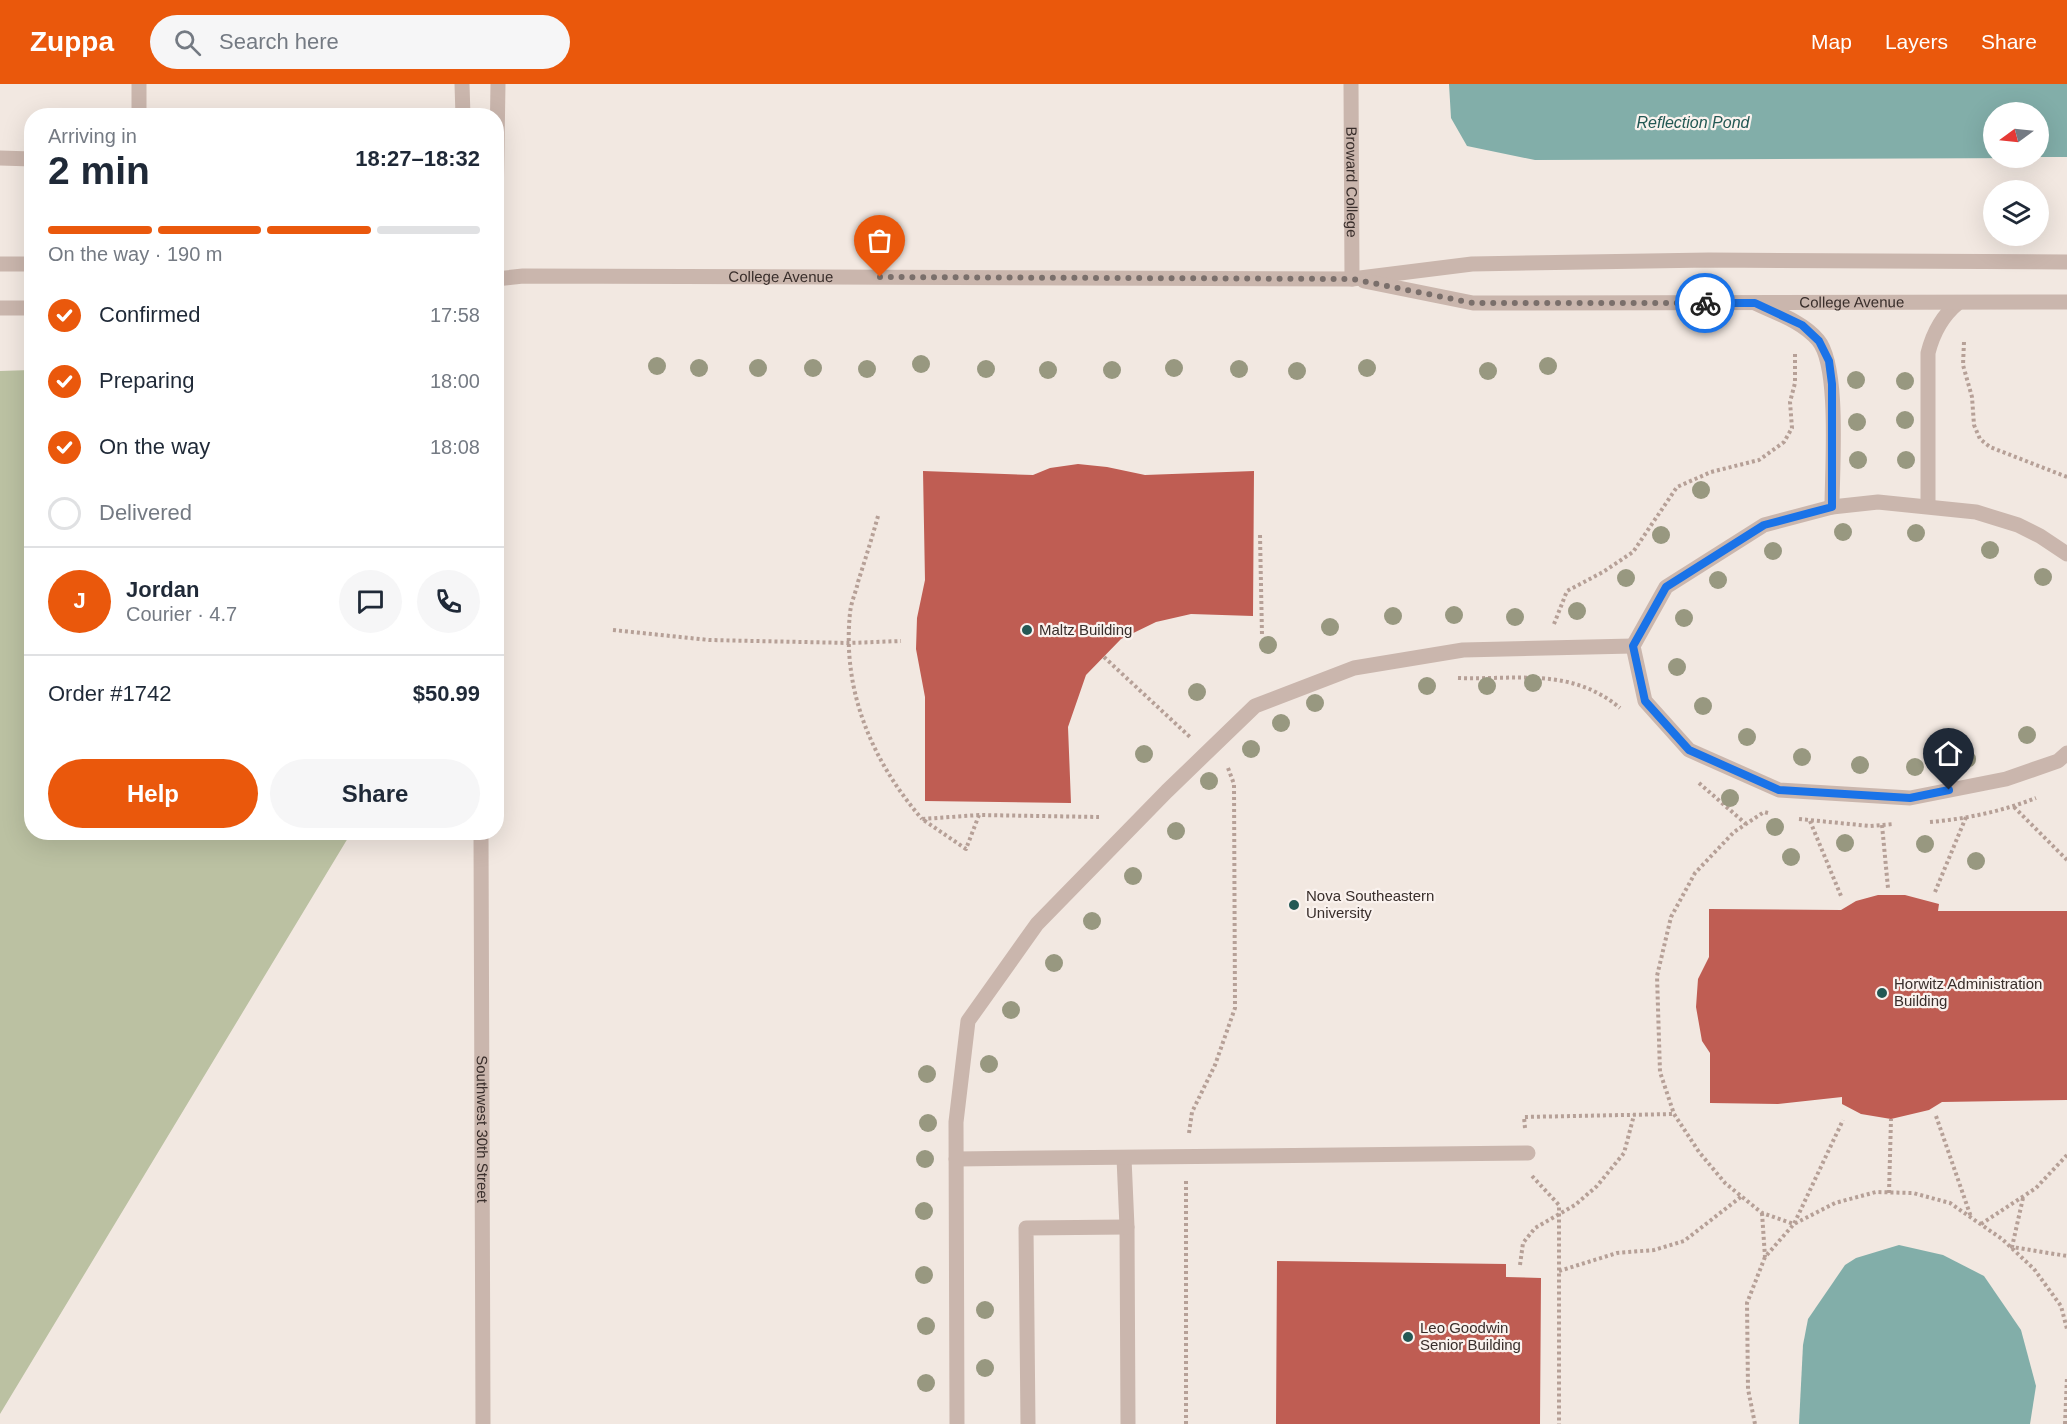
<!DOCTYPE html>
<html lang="en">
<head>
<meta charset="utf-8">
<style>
  body { margin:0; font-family:Arial,sans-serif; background:#f6f6f7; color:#1f2937; height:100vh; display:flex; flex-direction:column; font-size:22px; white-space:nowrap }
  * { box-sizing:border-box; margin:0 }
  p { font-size:20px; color:#747a83 }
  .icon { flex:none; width:33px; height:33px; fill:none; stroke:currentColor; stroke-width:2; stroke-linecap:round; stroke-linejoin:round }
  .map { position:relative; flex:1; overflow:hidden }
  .drawer { position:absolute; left:24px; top:24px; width:480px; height:732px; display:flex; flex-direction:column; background:#fff; border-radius:24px; box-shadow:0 6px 24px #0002 }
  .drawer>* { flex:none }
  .needle { width:39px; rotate:255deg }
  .tools { position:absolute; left:1983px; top:18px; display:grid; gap:12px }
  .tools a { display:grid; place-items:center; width:66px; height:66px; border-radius:50%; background:#fff; box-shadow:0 6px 24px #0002; font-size:30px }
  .pin { position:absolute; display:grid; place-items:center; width:51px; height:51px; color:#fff; margin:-62px -26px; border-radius:50% 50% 50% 0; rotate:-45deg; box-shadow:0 0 6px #0007 }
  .pin .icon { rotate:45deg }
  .courier { position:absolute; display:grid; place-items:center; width:60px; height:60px; margin:-30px; border:4px solid #1a73e8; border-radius:50%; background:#fff; color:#222; box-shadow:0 2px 8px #0007 }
  .summary em { font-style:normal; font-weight:600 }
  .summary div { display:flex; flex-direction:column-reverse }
  .summary { display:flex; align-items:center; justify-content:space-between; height:102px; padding:0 24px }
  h1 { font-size:39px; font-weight:600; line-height:45px }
  .bar { display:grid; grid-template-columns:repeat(4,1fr); gap:9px 6px; align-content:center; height:72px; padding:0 24px }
  .bar i { height:8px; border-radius:4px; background:#e0e1e3 }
  .bar .active { background:#ea580c }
  .bar p { grid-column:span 4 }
  .line { display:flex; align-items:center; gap:15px; padding:0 24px; border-top:2px solid #e0e1e3 }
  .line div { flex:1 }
  .round { display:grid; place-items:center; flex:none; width:63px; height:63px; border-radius:32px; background:#f6f6f7 }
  ol { padding:0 24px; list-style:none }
  li { display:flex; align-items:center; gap:18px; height:66px }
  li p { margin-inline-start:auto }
  li .icon { padding:6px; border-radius:50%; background:#ea580c; color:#fff; stroke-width:4 }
  li:last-child { color:#747a83 }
  li i { width:33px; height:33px; border:3px solid #e0e1e3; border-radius:50% }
  .action { display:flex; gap:12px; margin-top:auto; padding:12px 24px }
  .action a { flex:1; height:69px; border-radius:36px; background:#ea580c; color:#fff; font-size:24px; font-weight:600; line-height:69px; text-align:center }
  .action a+a { background:#f6f6f7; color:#1f2937 }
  header { display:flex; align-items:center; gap:36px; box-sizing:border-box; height:84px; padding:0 30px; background:#ea580c; color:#fff }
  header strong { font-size:28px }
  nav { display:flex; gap:33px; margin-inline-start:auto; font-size:21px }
  .search { width:420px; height:54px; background:#f6f6f7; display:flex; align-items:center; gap:15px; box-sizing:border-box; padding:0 21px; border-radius:33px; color:#747a83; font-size:22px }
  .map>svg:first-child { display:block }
  .green { fill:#bbc1a2 }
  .water { fill:#82aea9 }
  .building { fill:#bf5d53 }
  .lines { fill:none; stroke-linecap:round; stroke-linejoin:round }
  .path { stroke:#b6a097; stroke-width:4; stroke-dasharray:3 3; stroke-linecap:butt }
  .service { stroke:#cab6ad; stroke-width:15 }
  .minor { stroke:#cab6ad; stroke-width:15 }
  .tertiary { stroke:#cab6ad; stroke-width:15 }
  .tree { fill:#989880 }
  .done { stroke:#7a6f6b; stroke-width:6; stroke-dasharray:0 10.8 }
  .route { stroke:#1a73e8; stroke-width:8 }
  .poi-dot { fill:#235854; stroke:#faf2ee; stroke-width:2 }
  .labels { text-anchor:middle; stroke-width:4.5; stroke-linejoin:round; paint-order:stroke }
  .street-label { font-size:15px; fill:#392e2b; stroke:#faf2ee }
  .poi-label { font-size:15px; fill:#392e2b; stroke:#faf2ee; text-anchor:start }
  .water-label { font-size:16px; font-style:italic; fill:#235854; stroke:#faf2ee }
</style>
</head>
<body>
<header>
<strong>Zuppa</strong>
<div class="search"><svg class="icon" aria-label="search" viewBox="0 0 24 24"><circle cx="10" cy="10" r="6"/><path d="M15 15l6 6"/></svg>Search here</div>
<nav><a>Map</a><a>Layers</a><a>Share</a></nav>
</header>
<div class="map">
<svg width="2067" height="1340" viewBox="0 0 2067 1340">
  <rect width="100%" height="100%" fill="#f2e8e1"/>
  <polygon class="green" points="31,286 32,748 351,749 0,1330 0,287"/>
  <g class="water">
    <polygon points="1449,0 2067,0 2067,73 2039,73 2038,28 1994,28 1994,74 2033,74 1535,76 1467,62 1451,34"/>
    <polygon points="1899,1161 1943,1171 1984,1192 2021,1246 2036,1302 2030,1340 1799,1340 1803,1261 1808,1235 1845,1181 1856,1174"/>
  </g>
  <g class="building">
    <polygon points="1078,380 1107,383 1145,391 1254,387 1253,532 1191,530 1156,538 1121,555 1086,591 1068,643 1071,719 925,717 925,613 916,565 917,534 925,496 923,387 1033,391 1050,384"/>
    <polygon points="1878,811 1905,811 1939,820 1938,827 2067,827 2067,1016 1942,1018 1929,1026 1891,1035 1861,1030 1842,1020 1842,1013 1778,1020 1710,1019 1710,969 1702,957 1696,923 1698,895 1709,873 1709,825 1841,826 1856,817"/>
    <polygon points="1277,1177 1506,1180 1506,1193 1541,1194 1540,1340 1276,1340"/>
  </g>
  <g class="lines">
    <g class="path">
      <polyline points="1964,258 1963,281 1972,313 1974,341 1980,355 1990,363 2067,393"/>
      <path d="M878,432C872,454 865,476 858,498C856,508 851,518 850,529C842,607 872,677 922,735"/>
      <polyline points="1260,451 1262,551"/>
      <polyline points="1554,540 1567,507 1603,488 1633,468 1677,403 1711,388 1759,376 1784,358 1792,344 1790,318 1795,299 1795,269"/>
      <polyline points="613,546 709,556 849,559 901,557"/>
      <polyline points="1104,573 1190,653"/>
      <path d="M1458,594C1517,596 1571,583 1620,624"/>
      <polyline points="1699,699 1746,740"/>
      <polyline points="2014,723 2067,776"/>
      <polyline points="1768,729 1764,728 1734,748 1695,789 1671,833 1657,892 1660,988 1674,1030 1699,1068 1725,1099 1762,1129 1794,1140 1843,1036"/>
      <polyline points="979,731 966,765 922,735 979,731 1099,733"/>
      <polyline points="1799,735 1870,742 1893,740"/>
      <polyline points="1810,737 1841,812"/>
      <path d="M1930,738C1966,735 2003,727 2036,714"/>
      <polyline points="1882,741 1888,804"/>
      <polyline points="1935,808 1966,733"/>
      <polyline points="1936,1032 1971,1133"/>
      <polyline points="1525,1044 1524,1033 1674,1030"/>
      <polyline points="1189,1049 1192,1028 1215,981 1235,924 1234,700 1228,684"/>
      <polyline points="1532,1092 1559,1121 1559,1340"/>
      <polyline points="1889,1109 1891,1035"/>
      <polyline points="2023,1114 2012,1163 2067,1172"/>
      <polyline points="1762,1129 1765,1173"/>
      <polyline points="1981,1140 2036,1104 2067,1071"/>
      <polyline points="1520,1181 1523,1159 1535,1144 1575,1121 1597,1102 1624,1069 1634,1031"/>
      <polyline points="1559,1187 1617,1169 1654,1166 1684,1157 1742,1112"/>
      <polyline points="1186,1340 1186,1096"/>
      <polyline points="1755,1340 1748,1305 1747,1219 1765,1173 1794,1140 1835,1119 1876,1108 1913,1109 1950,1119 2002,1155 2034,1185 2061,1222 2067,1245"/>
      <polyline points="2065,1340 2067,1293"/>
    </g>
    <g class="service">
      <polyline points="139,32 139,0"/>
      <polyline points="0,74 32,75"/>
      <polyline points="1124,1074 1127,1143 1128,1340"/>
      <polyline points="1028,1340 1026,1144 1127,1143"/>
    </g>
    <g class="minor">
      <polyline points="462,0 463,32"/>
      <path id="s1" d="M1351,0L1352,195"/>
      <polyline points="496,125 498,0"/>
      <path d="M1755,219C1776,229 1802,237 1818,256C1840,282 1832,385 1832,423"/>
      <path d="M1928,422V269C1933,249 1942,232 1958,219"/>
      <polyline points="2067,470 2040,452 2018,441 1976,428 1878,418 1832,423 1764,441 1666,503 1633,562 1645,617 1689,666 1779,706 1910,714 2006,695 2058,677 2067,669"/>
      <polyline points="956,1075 1528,1069"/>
      <polyline points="957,1340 956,1038 968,937 1037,840 1167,707 1255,622 1354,584 1463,566 1633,562"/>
    </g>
    <g class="tertiary">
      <polyline points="0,180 32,180"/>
      <path id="s2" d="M496,195L523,192L1352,195L1472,180L1709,176L2067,178"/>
      <path id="s3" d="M1364,197L1473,219L2067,218"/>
      <polyline points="0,224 32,224"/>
      <path id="s4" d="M481,748L483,1340"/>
    </g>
  </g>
  <g class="tree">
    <circle cx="921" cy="280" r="9"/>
    <circle cx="657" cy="282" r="9"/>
    <circle cx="1548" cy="282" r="9"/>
    <circle cx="699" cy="284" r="9"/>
    <circle cx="758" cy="284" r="9"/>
    <circle cx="813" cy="284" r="9"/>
    <circle cx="1174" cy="284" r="9"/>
    <circle cx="1367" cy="284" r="9"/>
    <circle cx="867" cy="285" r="9"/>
    <circle cx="986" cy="285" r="9"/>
    <circle cx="1239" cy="285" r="9"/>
    <circle cx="1048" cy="286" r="9"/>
    <circle cx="1112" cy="286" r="9"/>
    <circle cx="1297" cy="287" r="9"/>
    <circle cx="1488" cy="287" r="9"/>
    <circle cx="1856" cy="296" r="9"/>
    <circle cx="1905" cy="297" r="9"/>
    <circle cx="1905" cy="336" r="9"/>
    <circle cx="1857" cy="338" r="9"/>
    <circle cx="1858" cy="376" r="9"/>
    <circle cx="1906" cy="376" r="9"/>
    <circle cx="1701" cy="406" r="9"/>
    <circle cx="1843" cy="448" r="9"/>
    <circle cx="1916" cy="449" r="9"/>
    <circle cx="1661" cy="451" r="9"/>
    <circle cx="1990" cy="466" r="9"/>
    <circle cx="1773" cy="467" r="9"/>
    <circle cx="2043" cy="493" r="9"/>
    <circle cx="1626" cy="494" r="9"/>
    <circle cx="1718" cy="496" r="9"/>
    <circle cx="1577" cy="527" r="9"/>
    <circle cx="1454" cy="531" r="9"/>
    <circle cx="1393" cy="532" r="9"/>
    <circle cx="1515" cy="533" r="9"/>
    <circle cx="1684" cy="534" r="9"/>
    <circle cx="1330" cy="543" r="9"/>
    <circle cx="1268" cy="561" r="9"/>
    <circle cx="1677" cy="583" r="9"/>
    <circle cx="1533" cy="599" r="9"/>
    <circle cx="1427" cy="602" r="9"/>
    <circle cx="1487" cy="602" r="9"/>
    <circle cx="1197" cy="608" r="9"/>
    <circle cx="1315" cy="619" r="9"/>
    <circle cx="1703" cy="622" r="9"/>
    <circle cx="1281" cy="639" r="9"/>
    <circle cx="2027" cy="651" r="9"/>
    <circle cx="1747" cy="653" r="9"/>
    <circle cx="1251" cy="665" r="9"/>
    <circle cx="1144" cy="670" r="9"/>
    <circle cx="1802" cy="673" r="9"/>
    <circle cx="1967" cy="675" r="9"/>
    <circle cx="1860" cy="681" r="9"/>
    <circle cx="1915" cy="683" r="9"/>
    <circle cx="1209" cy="697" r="9"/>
    <circle cx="1730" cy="714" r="9"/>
    <circle cx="1775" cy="743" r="9"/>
    <circle cx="1176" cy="747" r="9"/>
    <circle cx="1845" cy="759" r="9"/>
    <circle cx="1925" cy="760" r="9"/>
    <circle cx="1791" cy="773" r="9"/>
    <circle cx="1976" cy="777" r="9"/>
    <circle cx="1133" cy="792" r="9"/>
    <circle cx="1092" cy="837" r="9"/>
    <circle cx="1054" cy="879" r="9"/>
    <circle cx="1011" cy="926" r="9"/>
    <circle cx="989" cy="980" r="9"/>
    <circle cx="927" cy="990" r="9"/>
    <circle cx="928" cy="1039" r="9"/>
    <circle cx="925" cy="1075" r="9"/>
    <circle cx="924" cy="1127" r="9"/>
    <circle cx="924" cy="1191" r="9"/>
    <circle cx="985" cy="1226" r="9"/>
    <circle cx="926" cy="1242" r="9"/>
    <circle cx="985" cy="1284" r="9"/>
    <circle cx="926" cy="1299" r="9"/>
  </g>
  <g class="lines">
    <polyline class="done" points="880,193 1352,195 1473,219 1705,219"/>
    <polyline class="route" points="1705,219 1755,219 1802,241 1819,257 1829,277 1832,300 1832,423 1764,441 1666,503 1633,562 1645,617 1689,666 1779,706 1910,714 1949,706"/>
  </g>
  <g class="poi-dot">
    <circle cx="1027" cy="546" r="6"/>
    <circle cx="1294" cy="821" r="6"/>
    <circle cx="1882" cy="909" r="6"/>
    <circle cx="1408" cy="1253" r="6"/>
  </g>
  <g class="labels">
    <g class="street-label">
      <text dy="5" stroke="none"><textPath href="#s1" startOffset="98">Broward College</textPath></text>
      <text dy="5" stroke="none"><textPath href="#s2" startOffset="285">College Avenue</textPath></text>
      <text dy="5" stroke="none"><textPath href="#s3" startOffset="490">College Avenue</textPath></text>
      <text dy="5" stroke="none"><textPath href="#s4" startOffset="297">Southwest 30th Street</textPath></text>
    </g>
    <g class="poi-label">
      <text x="1039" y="551">Maltz Building</text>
      <text x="1306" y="817">Nova Southeastern<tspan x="1306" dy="17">University</tspan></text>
      <text x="1894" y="905">Horwitz Administration<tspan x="1894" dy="17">Building</tspan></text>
      <text x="1420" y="1249">Leo Goodwin<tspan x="1420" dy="17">Senior Building</tspan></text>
    </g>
    <g class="water-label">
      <text x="1693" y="44">Reflection Pond</text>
    </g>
  </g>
</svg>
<div class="tools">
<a><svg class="needle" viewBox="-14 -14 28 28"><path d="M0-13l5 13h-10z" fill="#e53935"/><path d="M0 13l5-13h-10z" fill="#747a83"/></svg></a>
<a><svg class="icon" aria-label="layers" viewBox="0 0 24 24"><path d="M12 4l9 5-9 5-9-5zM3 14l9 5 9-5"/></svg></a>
</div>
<div class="pin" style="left:880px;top:193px;background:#ea580c"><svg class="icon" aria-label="bag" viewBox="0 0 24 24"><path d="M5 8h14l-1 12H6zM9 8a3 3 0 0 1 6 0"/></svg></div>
<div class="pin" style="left:1949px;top:706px;background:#1f2937"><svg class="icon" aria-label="home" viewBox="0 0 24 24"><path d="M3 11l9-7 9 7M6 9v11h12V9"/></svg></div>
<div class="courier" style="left:1705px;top:219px"><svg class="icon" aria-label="bike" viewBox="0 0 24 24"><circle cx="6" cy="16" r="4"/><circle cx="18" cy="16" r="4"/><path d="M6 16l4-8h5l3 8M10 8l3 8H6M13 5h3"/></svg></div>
<section class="drawer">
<div class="summary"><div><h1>2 min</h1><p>Arriving in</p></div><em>18:27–18:32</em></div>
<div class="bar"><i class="active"></i><i class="active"></i><i class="active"></i><i></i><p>On the way · 190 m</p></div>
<ol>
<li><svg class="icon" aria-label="check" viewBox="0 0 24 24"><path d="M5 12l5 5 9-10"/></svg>Confirmed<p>17:58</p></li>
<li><svg class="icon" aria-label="check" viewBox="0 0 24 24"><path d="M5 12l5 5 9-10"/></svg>Preparing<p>18:00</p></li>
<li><svg class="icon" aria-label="check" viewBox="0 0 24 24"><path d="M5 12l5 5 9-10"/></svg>On the way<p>18:08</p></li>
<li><i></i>Delivered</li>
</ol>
<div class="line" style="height:108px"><b class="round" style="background:#ea580c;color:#fff">J</b><div><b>Jordan</b><p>Courier · 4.7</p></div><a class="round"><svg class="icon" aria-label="chat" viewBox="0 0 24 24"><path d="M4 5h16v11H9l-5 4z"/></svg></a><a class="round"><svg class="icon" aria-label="phone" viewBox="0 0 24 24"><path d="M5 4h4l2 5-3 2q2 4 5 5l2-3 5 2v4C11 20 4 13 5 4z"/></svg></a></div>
<div class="line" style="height:78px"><div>Order #1742</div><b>$50.99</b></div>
<div class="action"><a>Help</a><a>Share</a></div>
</section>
</div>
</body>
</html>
